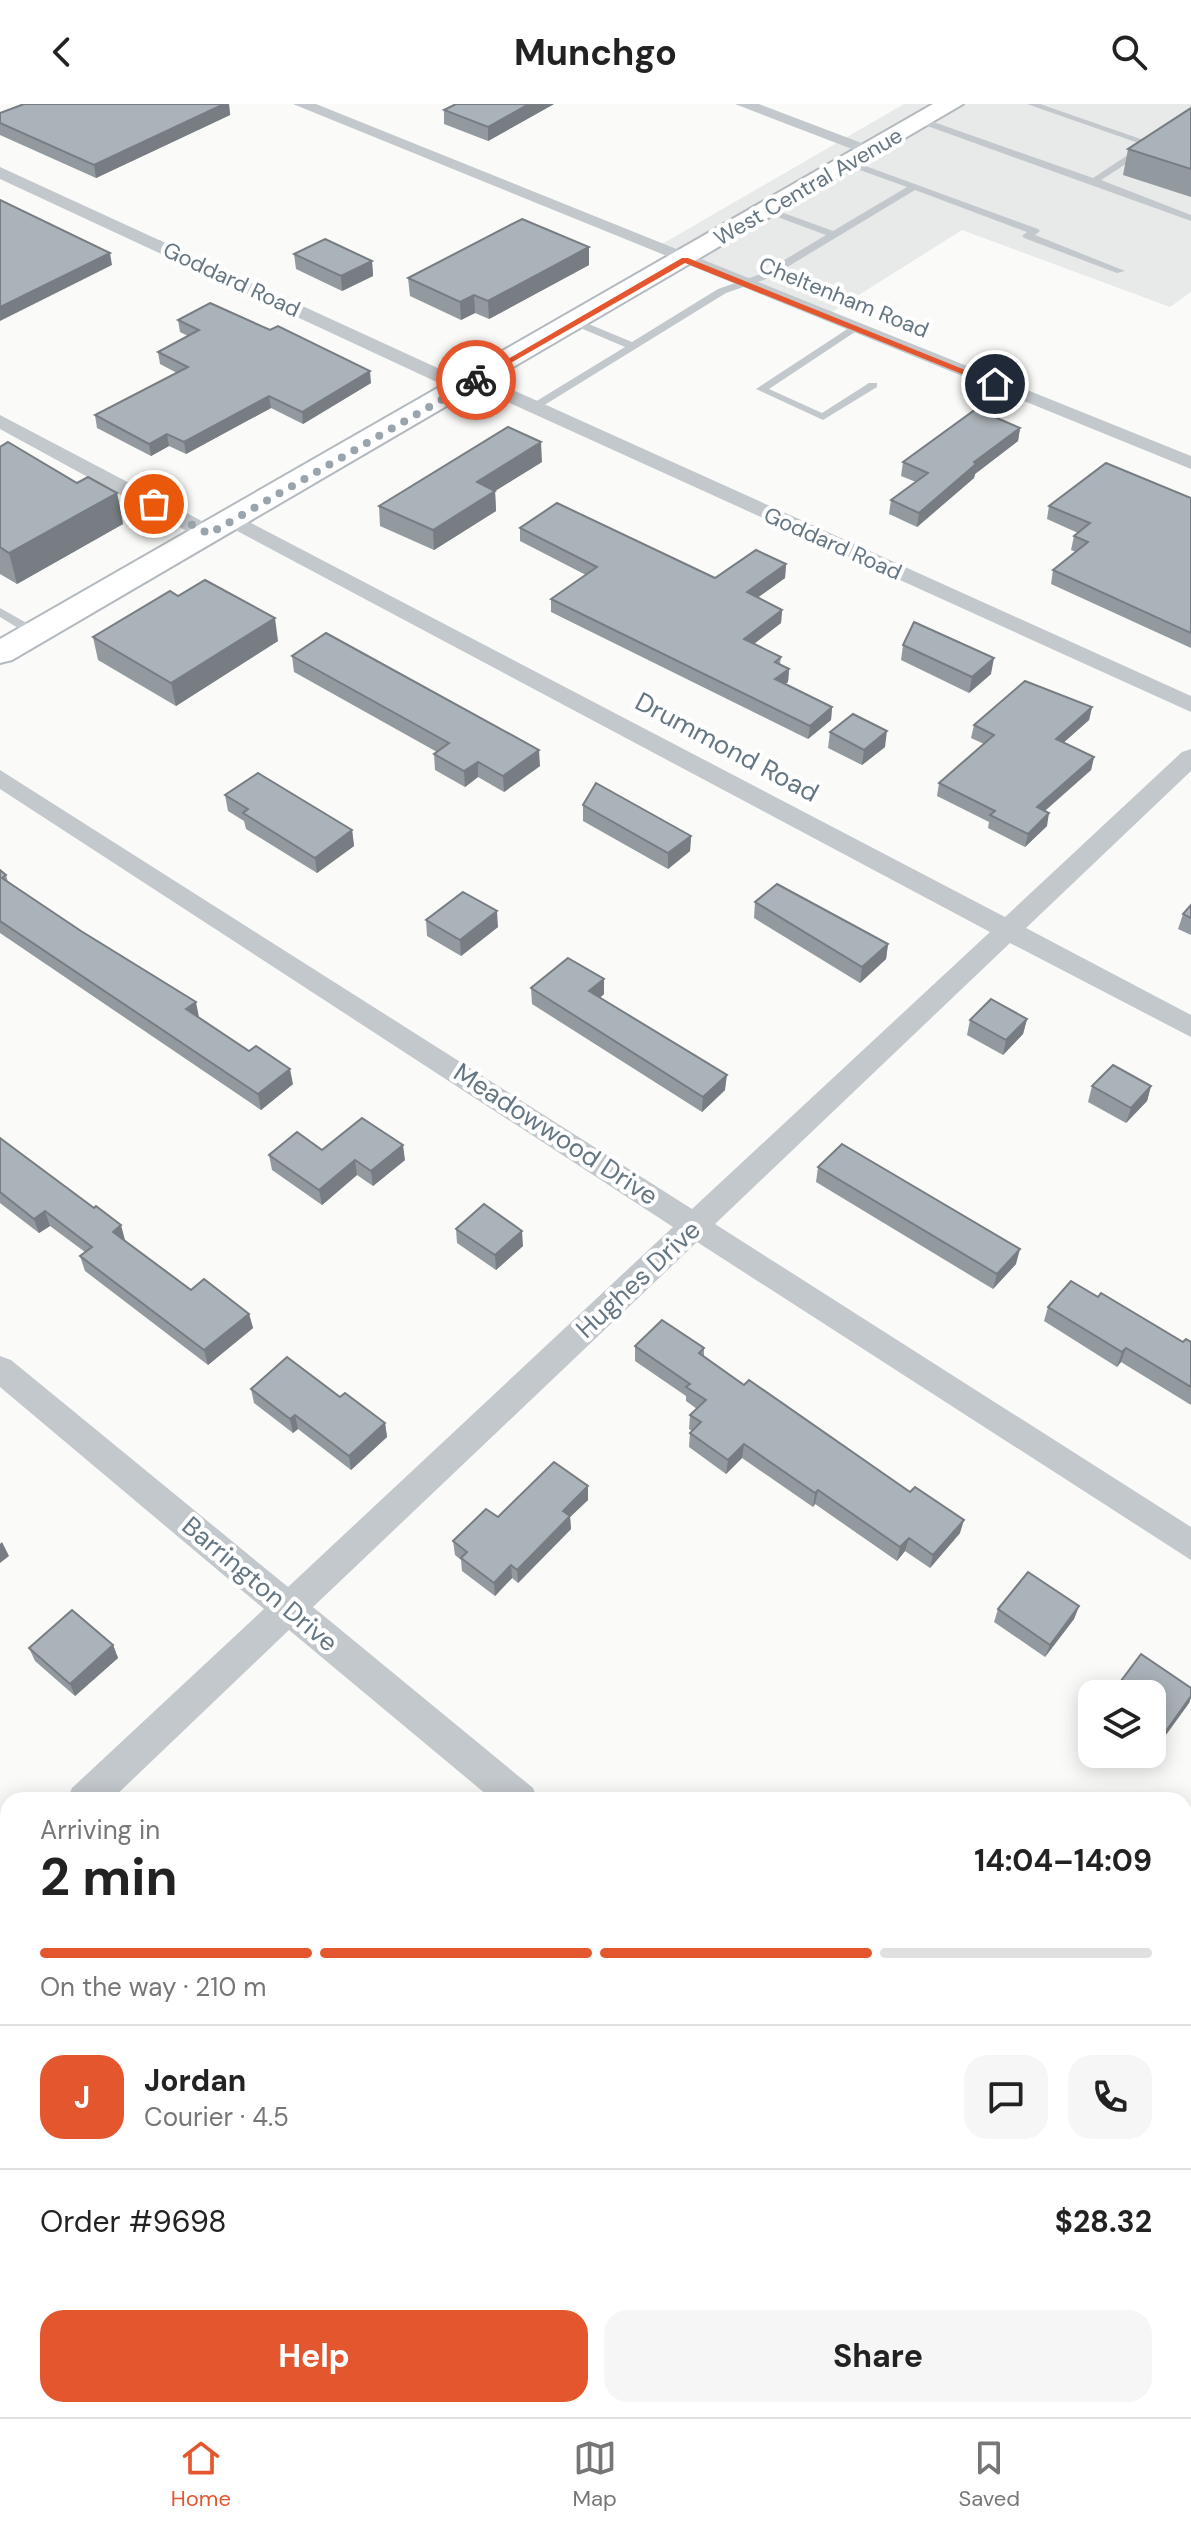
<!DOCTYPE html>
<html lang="en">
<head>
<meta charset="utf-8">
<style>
  body { margin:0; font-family:"DM Sans",sans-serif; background:#f6f6f6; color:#222; height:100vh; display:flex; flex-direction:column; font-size:30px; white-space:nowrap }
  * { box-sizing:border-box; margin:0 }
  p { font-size:26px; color:#767676 }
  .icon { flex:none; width:44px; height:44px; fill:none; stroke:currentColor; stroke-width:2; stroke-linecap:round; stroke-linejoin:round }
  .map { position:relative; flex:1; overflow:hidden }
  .sheet { position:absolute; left:0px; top:1688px; width:1192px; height:626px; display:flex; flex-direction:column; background:#fff; border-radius:24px 24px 0 0; box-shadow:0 4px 20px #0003 }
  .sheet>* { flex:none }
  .tools { position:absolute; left:1078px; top:1576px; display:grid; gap:16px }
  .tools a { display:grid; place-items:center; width:88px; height:88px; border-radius:16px; background:#fff; box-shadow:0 4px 20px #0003; font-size:40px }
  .pin { position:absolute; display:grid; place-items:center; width:68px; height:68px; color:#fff; margin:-34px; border:4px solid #fff; border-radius:50%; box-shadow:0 2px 8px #0007 }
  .courier { position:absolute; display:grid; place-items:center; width:80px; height:80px; margin:-40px; border:6px solid #e4572e; border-radius:50%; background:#fff; color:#222; box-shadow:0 2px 10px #0007 }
  .summary em { font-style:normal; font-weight:700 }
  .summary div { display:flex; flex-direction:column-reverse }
  .summary { display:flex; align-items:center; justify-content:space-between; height:136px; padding:0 40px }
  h1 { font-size:52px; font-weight:700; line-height:60px }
  .bar { display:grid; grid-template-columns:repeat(4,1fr); gap:12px 8px; align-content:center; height:96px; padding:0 40px }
  .bar i { height:10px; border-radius:6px; background:#e0e0e0 }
  .bar .active { background:#e4572e }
  .bar p { grid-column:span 4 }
  .line { display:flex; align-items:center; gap:20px; padding:0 40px; border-top:2px solid #e0e0e0 }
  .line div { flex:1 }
  .round { display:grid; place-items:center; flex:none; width:84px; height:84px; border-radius:24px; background:#f6f6f6 }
  .cta { display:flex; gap:16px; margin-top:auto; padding:16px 40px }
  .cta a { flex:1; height:92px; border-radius:24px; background:#e4572e; color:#fff; font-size:32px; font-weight:700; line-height:92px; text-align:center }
  .cta a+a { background:#f6f6f6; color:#222 }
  header { display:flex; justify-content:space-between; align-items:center; height:104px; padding:0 40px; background:#fff; font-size:36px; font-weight:700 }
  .tab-bar { display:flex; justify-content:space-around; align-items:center; height:112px; border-top:2px solid #e0e0e0; background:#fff; font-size:22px; color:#767676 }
  .tab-bar a { display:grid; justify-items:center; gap:4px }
  .tab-bar .active { color:#e4572e }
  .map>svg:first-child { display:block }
  .built { fill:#e8e9e9 }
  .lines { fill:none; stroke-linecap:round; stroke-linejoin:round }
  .secondary-casing { stroke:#b3babf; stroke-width:4 }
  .lane { fill:#c3c8cc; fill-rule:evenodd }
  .street { fill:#c3c8cc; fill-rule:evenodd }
  .secondary { fill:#fff; fill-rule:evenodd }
  .wall { fill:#929a9f }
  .shaded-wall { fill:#777d82 }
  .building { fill:#aab3b9; stroke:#777d82; stroke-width:2 }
  .route { fill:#e4572e }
  .done { stroke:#99a4ac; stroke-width:8; stroke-dasharray:0 14.4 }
  .labels { text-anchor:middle; stroke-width:8; stroke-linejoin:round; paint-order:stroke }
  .far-street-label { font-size:22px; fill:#657683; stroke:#fff }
  .street-label { font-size:26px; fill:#657683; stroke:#fff }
</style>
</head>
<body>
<header><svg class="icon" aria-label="back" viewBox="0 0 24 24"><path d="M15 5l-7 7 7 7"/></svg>Munchgo<svg class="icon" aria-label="search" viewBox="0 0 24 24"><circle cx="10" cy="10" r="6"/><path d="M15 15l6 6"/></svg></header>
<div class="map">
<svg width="1191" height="2313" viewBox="0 0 1191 2313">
  <rect width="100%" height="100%" fill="#fafaf8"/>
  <polygon class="built" points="904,0 1191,0 1191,188 1170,203 962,126 832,208 662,140"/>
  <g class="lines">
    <g class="secondary-casing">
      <polygon id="secondary" points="933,0 963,0 12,556 0,559 0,535"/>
    </g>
    <g class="lane">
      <polygon points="1027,0 1040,0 1155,40 1147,42"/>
      <polygon points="919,15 925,15 1093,74 1140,43 1146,43 1146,47 1101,76 1191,111 1191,117 919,19"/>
      <polygon points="849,56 1038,125 1040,127 1035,131 1125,167 1117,169 1024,134 1022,132 1027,128 915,86 769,174 726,189 538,305 530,305 530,301 625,243 571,220 571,216 579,216 632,238 718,185 761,170 826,131 764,108 764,104 770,104 833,127 907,83 846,61 844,59"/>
      <polygon points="852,222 861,224 769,285 822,309 869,279 877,279 877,283 823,316 756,285"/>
      <polygon points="0,504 39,526 41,529 35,533 31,532 0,513"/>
    </g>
    <g class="street">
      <polygon points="293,0 316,0 1191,352 1191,365"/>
      <polygon points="735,0 759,0 880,46 871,51 865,50"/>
      <polygon points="0,63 466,277 468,272 482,272 1191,592 1191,608 472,282 470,287 456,287 0,75"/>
      <polygon points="0,311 217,425 220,430 217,435 201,435 0,325"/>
      <polygon points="234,410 1005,813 1182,648 1191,645 1191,667 1026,824 1191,911 1191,933 1010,839 715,1120 1191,1423 1191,1456 697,1138 313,1503 533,1684 538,1696 493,1696 289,1526 111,1696 67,1696 72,1684 264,1505 0,1283 0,1252 11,1256 288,1483 673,1123 0,685 0,666 692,1105 990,828 226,421 223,416 226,411"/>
      <polygon points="8,1751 8,1791 0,1794 0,1754"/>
      <polygon points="1184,2225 1191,2228 1191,2273 1184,2270"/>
    </g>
    <use href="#secondary" class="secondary"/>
  </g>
  <g class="wall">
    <polygon points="24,0 229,0 230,11 96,74 0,31 0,9"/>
    <polygon points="554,0 488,37 444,20 444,6"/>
    <polygon points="1191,4 1191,93 1123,71 1128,45"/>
    <polygon points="589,143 589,161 489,215 475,209 461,216 410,192 408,174"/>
    <polygon points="294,150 372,157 373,172 342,187 296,165"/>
    <polygon points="178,216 371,279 303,320 271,304 186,350 169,342 151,352 97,324 95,311 177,269 160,260 158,248 188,232 180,228"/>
    <polygon points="1020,324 1018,337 975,370 974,374 917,423 889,410 891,396 916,378 901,372 903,358"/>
    <polygon points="0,343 77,379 117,389 123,420 17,480 0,470"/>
    <polygon points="542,358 495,387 496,407 434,446 380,422 379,402"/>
    <polygon points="1191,394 1191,544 1051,480 1053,466 1076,448 1071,446 1074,432 1078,429 1047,415 1049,402"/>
    <polygon points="520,424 715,474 786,460 785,474 757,494 782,506 781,519 754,540 781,553 780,560 789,565 788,578 785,580 832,603 831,616 808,635 551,508 551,495 586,471 520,437"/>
    <polygon points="93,533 278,537 176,602 98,556"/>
    <polygon points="903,541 991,570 969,589 901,556"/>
    <polygon points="292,552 540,662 504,688 478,673 465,683 435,666 434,650 437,648 294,568"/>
    <polygon points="1092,603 1089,616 1063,639 1094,653 1091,666 1045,707 1047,722 1025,743 988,724 989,718 937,692 939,679 984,640 971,634 974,621"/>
    <polygon points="830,628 885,643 862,661 828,644"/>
    <polygon points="225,691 352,726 354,742 317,769 246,725 244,717 228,707"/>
    <polygon points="583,701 691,732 690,747 668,765 583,717"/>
    <polygon points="0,766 6,771 8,778 293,980 261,1006 0,829"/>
    <polygon points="755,798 888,840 886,855 860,879 754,814"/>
    <polygon points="1191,801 1191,831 1178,825 1183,810"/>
    <polygon points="426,816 498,823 461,852 427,832"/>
    <polygon points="531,884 604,890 600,894 725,986 702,1008 532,900"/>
    <polygon points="1027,915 1023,930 1003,951 967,931 970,916"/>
    <polygon points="1092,982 1151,982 1147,997 1126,1019 1088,998"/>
    <polygon points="0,1034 125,1136 124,1136 191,1186 249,1210 253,1224 208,1261 85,1167 80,1152 85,1148 50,1122 39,1129 0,1099"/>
    <polygon points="322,1046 405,1056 373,1082 357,1071 322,1101 272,1066 269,1051"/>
    <polygon points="818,1063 1016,1160 993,1185 816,1078"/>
    <polygon points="456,1125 523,1142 496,1166 457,1139"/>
    <polygon points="1098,1193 1183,1238 1191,1238 1191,1301 1121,1258 1117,1263 1044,1217 1048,1203"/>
    <polygon points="635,1242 704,1244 704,1253 960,1429 930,1464 905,1447 897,1457 815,1400 813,1403 742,1354 726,1370 689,1343 690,1329 692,1327 689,1325 690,1311 697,1305 686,1297 686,1292 635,1257"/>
    <polygon points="251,1285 340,1293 385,1319 387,1333 351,1366 298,1325 293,1329 254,1299"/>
    <polygon points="588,1382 588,1396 570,1413 571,1425 518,1479 512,1474 495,1492 462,1467 461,1456 455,1451 453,1437 498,1413"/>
    <polygon points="1079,1502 1074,1515 1045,1553 994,1518 998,1505"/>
    <polygon points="113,1541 118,1554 75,1592 35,1557 29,1544"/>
    <polygon points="1141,1550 1191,1584 1191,1594 1189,1599 1160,1639 1152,1634 1152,1590 1111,1590"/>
    <polygon points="851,2306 948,2306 943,2313 858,2313"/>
  </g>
  <g class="shaded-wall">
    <polygon points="224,0 229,0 230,11 96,74 94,61"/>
    <polygon points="529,0 554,0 488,37 488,23"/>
    <polygon points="589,143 589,161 489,215 488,197"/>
    <polygon points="110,149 112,161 0,217 0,203"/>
    <polygon points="372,157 373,172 342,187 341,172"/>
    <polygon points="474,191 475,209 461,216 460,198"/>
    <polygon points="370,267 371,279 303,320 302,308"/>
    <polygon points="269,292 271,304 186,350 184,338"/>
    <polygon points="1020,324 1018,337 975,370 974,374 917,423 919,409 974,358"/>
    <polygon points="167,330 169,342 151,352 149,340"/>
    <polygon points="541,338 542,358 495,387 496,407 434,446 433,426 477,378"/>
    <polygon points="117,389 123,420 17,480 9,449"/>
    <polygon points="786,460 785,474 746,502 747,488"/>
    <polygon points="782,506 781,519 743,548 744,535"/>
    <polygon points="275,514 278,537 176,602 171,579"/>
    <polygon points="994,554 991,570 969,589 972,573"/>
    <polygon points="789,565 788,578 774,588 775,575"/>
    <polygon points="832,603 831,616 808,635 810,622"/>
    <polygon points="1092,603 1089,616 1053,648 1056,635"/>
    <polygon points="887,627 885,643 862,661 864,646"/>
    <polygon points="539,646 540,662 504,688 503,672"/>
    <polygon points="1094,653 1091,666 1034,716 1037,703"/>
    <polygon points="478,658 478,673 465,683 464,667"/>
    <polygon points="1049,709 1047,722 1025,743 1028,730"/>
    <polygon points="352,726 354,742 317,769 315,754"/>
    <polygon points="691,732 690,747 668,765 668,749"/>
    <polygon points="497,807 498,823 461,852 460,836"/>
    <polygon points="888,840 886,855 860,879 862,863"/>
    <polygon points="604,875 604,890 589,903 589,887"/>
    <polygon points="196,898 199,913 186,905"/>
    <polygon points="1027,915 1023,930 1003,951 1006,936"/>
    <polygon points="290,965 293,980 261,1006 258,990"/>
    <polygon points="727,971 725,986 702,1008 703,993"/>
    <polygon points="1151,982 1147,997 1126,1019 1131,1004"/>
    <polygon points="403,1041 405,1056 373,1082 371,1067"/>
    <polygon points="355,1056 357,1071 322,1101 319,1086"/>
    <polygon points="45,1107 50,1122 39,1129 34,1115"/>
    <polygon points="121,1121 125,1136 117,1142 113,1128"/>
    <polygon points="522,1127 523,1142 496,1166 495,1151"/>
    <polygon points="1020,1145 1016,1160 993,1185 997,1170"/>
    <polygon points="249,1210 253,1224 208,1261 204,1246"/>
    <polygon points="1126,1244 1121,1258 1117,1263 1122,1248"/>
    <polygon points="295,1311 298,1325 293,1329 290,1315"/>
    <polygon points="385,1319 387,1333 351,1366 349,1352"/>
    <polygon points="744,1340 742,1354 726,1370 728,1356"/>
    <polygon points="588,1382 588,1396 570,1413 571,1425 518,1479 517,1466 563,1407"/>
    <polygon points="818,1386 815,1400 813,1403 815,1389"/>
    <polygon points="964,1416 960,1429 930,1464 933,1451"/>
    <polygon points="909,1434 905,1447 897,1457 900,1443"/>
    <polygon points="2,1438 9,1452 0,1459 0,1440"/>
    <polygon points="511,1461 512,1474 495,1492 494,1479"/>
    <polygon points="1079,1502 1074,1515 1045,1553 1050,1541"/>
    <polygon points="113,1541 118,1554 75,1592 70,1580"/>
    <polygon points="1191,1592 1189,1599 1160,1639 1166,1627"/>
  </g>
  <g class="building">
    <polygon points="24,0 224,0 94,61 0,19 0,9"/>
    <polygon points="456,0 529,0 488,23 444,6"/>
    <polygon points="1191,4 1191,65 1128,45"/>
    <polygon points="0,96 110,149 0,203"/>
    <polygon points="522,115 589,143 488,197 474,191 460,198 408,174"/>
    <polygon points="325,135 372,157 341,172 294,150"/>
    <polygon points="210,199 270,226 278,222 370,267 302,308 269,292 184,338 167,330 149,340 95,311 188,263 158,248 199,226 178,216"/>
    <polygon points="976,305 1020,324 974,358 976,360 919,409 891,396 928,369 903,358"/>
    <polygon points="508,323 541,338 477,378 495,387 433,426 379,402"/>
    <polygon points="8,338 77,379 88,373 117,389 9,449 0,443 0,343"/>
    <polygon points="1106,359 1191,394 1191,529 1053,466 1088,438 1074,432 1090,419 1049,402"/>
    <polygon points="557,399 715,474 756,446 786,460 747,488 782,506 744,535 781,553 775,558 789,565 775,575 832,603 810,622 551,495 597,463 520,424"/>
    <polygon points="205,476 275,514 171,579 93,533 170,487 178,492"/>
    <polygon points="914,518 994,554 972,573 903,541"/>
    <polygon points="326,529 539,646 503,672 478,658 464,667 434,650 449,639 292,552"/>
    <polygon points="1025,577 1092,603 1056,635 1094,653 1037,703 1049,709 1028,730 990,711 995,707 939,679 994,631 974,621"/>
    <polygon points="853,610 887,627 864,646 830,628"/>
    <polygon points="258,669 352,726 315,754 243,709 248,705 225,691"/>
    <polygon points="596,679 691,732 668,749 583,701"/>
    <polygon points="0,766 6,771 2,774 81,827 196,898 186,905 249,947 256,942 290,965 258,990 0,817"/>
    <polygon points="777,780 888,840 862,863 755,798"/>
    <polygon points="463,788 497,807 460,836 426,816"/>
    <polygon points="1191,801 1191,814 1183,810"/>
    <polygon points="568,854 604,875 589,887 727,971 703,993 531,884"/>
    <polygon points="991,895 1027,915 1006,936 970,916"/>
    <polygon points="1113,961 1151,982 1131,1004 1092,982"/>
    <polygon points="362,1014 403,1041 371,1067 355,1056 319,1086 269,1051 297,1028 322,1046"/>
    <polygon points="0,1034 94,1104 96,1102 121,1121 113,1128 191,1186 204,1175 249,1210 204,1246 80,1152 92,1143 45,1107 34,1115 0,1088"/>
    <polygon points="842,1040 1020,1145 997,1170 818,1063"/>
    <polygon points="484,1100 522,1127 495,1151 456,1125"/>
    <polygon points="1071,1177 1098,1193 1101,1189 1183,1238 1186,1235 1191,1238 1191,1283 1126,1244 1122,1248 1048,1203"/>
    <polygon points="662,1216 704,1244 699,1249 744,1281 749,1276 910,1388 915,1383 964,1416 933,1451 909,1434 900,1443 818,1386 815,1389 744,1340 728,1356 690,1329 701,1318 690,1311 706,1296 686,1283 690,1280 635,1242"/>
    <polygon points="287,1253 340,1293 345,1289 385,1319 349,1352 295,1311 290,1315 251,1285"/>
    <polygon points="554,1358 588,1382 563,1407 570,1412 517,1466 511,1461 494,1479 461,1454 467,1448 453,1437 486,1405 498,1413"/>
    <polygon points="1028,1468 1079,1502 1050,1541 998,1505"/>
    <polygon points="72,1506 113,1541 70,1580 29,1544"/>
    <polygon points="1141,1550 1191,1584 1191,1592 1166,1627 1152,1617 1152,1590 1112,1589"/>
    <polygon points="861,2306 948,2306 943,2313 869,2313"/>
  </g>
  <polygon class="route" points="682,154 688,154 1000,280 992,282 685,159 479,277 472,276"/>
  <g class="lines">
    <polyline class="done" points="154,400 209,430 476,276"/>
  </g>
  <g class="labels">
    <g class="far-street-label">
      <text transform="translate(808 82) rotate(-30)" y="8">West Central Avenue</text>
      <text transform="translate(232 175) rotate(25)" y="8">Goddard Road</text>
      <text transform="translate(844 193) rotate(22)" y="8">Cheltenham Road</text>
      <text transform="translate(833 439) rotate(24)" y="8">Goddard Road</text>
    </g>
    <g class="street-label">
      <text transform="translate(727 643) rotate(28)" y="9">Drummond Road</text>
      <text transform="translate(556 1030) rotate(33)" y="9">Meadowwood Drive</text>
      <text transform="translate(638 1175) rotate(-43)" y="9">Hughes Drive</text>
      <text transform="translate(260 1480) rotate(40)" y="9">Barrington Drive</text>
    </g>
  </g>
</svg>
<div class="tools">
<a><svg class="icon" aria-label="layers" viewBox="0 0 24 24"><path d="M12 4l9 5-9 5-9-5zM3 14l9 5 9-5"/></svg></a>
</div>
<div class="pin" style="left:154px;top:400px;background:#ea580c"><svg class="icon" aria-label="bag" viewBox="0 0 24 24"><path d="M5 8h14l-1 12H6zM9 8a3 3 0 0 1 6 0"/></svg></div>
<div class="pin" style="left:995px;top:280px;background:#1f2937"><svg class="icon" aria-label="home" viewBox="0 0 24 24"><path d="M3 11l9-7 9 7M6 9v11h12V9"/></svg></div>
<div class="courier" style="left:476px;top:276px"><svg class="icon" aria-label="bike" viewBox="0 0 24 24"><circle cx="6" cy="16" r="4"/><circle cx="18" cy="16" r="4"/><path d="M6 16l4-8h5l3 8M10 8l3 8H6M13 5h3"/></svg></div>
<section class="sheet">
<div class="summary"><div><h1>2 min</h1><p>Arriving in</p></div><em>14:04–14:09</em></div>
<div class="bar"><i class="active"></i><i class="active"></i><i class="active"></i><i></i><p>On the way · 210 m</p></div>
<div class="line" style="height:144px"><b class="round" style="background:#e4572e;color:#fff">J</b><div><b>Jordan</b><p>Courier · 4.5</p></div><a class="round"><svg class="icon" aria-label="chat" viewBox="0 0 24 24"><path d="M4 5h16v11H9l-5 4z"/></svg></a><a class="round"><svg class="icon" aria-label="phone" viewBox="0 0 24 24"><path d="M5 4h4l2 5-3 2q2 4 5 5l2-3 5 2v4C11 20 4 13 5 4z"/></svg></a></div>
<div class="line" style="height:104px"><div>Order #9698</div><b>$28.32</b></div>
<div class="cta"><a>Help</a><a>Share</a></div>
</section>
</div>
<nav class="tab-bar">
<a class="active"><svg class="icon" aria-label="home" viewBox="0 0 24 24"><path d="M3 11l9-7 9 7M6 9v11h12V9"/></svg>Home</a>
<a><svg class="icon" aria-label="map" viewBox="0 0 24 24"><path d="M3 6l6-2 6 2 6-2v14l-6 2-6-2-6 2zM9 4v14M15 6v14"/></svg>Map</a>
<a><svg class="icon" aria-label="saved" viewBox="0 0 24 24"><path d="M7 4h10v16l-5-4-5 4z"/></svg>Saved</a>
</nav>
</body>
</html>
